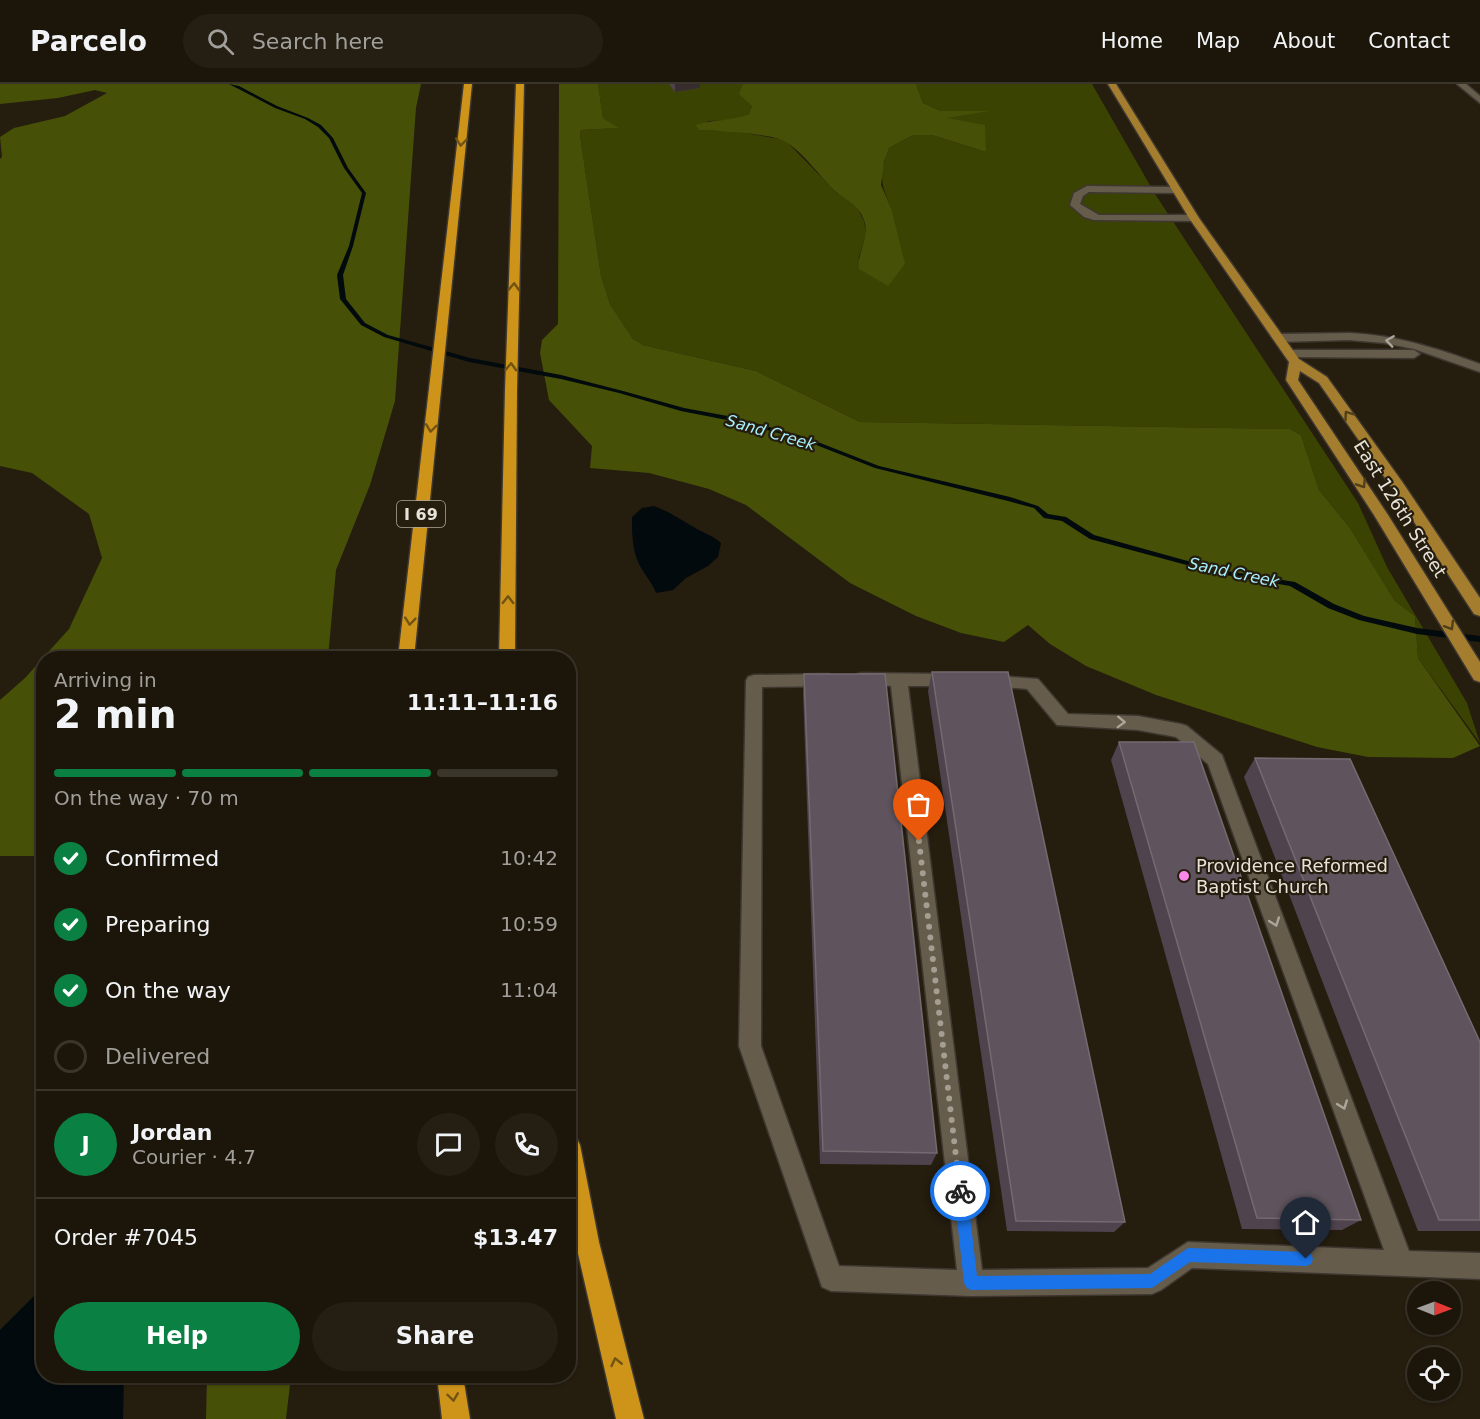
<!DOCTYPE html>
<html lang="en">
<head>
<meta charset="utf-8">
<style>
  body { margin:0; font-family:"DejaVu Sans",sans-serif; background:#251f13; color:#f1f3f6; height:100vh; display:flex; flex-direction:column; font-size:22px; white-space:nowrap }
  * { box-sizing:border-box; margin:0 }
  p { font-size:20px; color:#a09f9c }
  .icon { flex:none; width:33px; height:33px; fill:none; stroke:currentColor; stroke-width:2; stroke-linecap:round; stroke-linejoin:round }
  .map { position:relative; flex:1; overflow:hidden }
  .drawer { position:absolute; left:36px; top:567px; width:540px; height:732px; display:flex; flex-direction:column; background:#1c160a; border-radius:24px; box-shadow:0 2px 4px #0004,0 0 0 2px #3a352b }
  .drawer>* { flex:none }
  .needle { width:39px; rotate:91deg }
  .buttons { position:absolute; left:1407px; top:1197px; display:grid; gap:12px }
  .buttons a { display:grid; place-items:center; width:54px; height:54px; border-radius:50%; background:#1c160a; box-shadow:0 2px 4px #0004,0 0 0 2px #3a352b; font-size:30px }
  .pin { position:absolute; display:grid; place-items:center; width:51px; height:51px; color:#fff; margin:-62px -26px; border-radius:50% 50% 50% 0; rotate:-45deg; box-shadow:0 0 6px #0007 }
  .pin .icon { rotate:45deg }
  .courier { position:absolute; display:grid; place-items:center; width:60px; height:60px; margin:-30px; border:4px solid #1a73e8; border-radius:50%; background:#fff; color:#222; box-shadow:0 2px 8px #0007 }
  .summary em { font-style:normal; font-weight:800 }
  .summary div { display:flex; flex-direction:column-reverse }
  .summary { display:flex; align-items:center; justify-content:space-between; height:102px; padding:0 18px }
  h1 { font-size:39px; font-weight:800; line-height:45px }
  .bar { display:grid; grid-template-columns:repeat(4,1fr); gap:9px 6px; align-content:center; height:72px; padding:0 18px }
  .bar i { height:8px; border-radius:4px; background:#3a352b }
  .bar .active { background:#0b8043 }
  .bar p { grid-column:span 4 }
  .line { display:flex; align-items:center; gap:15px; padding:0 18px; border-top:2px solid #3a352b }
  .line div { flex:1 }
  .round { display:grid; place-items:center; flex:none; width:63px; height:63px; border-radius:32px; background:#251f13 }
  ol { padding:0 18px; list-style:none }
  li { display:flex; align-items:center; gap:18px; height:66px }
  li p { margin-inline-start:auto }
  li .icon { padding:6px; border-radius:50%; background:#0b8043; color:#fff; stroke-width:4 }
  li:last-child { color:#a09f9c }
  li i { width:33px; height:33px; border:3px solid #3a352b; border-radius:50% }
  .action { display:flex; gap:12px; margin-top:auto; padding:12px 18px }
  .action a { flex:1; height:69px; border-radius:36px; background:#0b8043; color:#fff; font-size:24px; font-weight:800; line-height:69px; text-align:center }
  .action a+a { background:#251f13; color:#f1f3f6 }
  header { display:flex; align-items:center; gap:36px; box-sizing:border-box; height:84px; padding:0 30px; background:#1c160a; border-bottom:2px solid #3a352b }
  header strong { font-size:28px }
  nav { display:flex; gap:33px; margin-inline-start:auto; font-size:21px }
  .search { width:420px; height:54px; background:#251f13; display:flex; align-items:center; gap:15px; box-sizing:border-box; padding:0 21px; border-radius:33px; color:#a09f9c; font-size:22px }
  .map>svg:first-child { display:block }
  .green { fill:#3b4303 }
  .forest { fill:#465007 }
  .water { fill:#020a0d }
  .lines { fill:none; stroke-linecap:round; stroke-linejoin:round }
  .stream { fill:#020a0d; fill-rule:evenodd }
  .minor-casing { stroke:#3e3730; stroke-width:3 }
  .major-casing { stroke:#3e3730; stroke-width:3 }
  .highway-casing { stroke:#3e3730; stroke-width:3 }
  .minor { fill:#665c4c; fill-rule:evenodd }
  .major { fill:#a47e2e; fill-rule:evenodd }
  .highway { fill:#ce941a; fill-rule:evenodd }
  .wall { fill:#4f434e }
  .shaded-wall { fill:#372d2e }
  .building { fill:#5f545d; stroke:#746b71; stroke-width:1.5 }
  .oneway { stroke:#715313 }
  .oneway2 { stroke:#aea69a }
  .oneway3 { stroke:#513f19 }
  .route { fill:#1a73e8 }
  .done { stroke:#a49e92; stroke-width:6; stroke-dasharray:0 10.8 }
  .poi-dot { fill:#fa87e7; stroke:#251d0e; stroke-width:2 }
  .labels { text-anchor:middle; stroke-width:4.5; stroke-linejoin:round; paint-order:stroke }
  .far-water-label { font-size:16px; font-style:italic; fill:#a9effe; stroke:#251d0e }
  .shield { fill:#251d0e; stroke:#aea89c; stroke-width:1.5 }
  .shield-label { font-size:16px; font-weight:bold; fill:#e8e3d9 }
  .street-label { font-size:18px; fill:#e8e3d9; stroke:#251d0e }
  .poi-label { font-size:18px; fill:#e8e3d9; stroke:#251d0e; text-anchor:start }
</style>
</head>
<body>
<header>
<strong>Parcelo</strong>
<div class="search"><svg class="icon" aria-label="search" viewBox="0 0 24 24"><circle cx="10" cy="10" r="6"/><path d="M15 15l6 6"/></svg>Search here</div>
<nav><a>Home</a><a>Map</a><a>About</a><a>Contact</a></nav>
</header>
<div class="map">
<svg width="1480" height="1335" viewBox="0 0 1480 1335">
  <rect width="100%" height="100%" fill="#251d0e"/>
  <path class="green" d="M598,0H743L752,22L749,30L733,36L708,37L699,46L733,47L785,56L836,108L855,120L864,137L866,150L858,176L891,124C880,98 879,90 889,64L913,51H932L986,68L945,34L984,27H941L923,19L916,0H1092L1155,110L1358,419L1387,483L1467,619L1480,659L1418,574L1415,532L1395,517L1350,444L1319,406L1301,351L1290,345L860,338L756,287L643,261L633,255L610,220L601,192L580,51L581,46L618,44L603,34Z"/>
  <g class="forest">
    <polygon points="0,0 421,0 416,24 395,317 370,401 336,486 328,574 44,574 43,772 0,772 0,616 25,594 69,545 102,474 89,430 32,389 0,382 0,75 2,73 0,53 14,44 65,32 107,9 95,6 58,14 0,20"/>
    <polygon points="559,0 598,0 603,34 619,44 581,46 580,51 601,192 610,220 633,255 643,261 756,287 860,338 1290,345 1301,351 1319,406 1350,444 1395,517 1415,532 1418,574 1480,662 1453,674 1368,673 1317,663 1156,611 1086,582 1050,560 1028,541 1004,558 961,549 916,532 850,499 746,421 709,405 649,389 590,384 592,362 549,316 540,269 542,256 558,240"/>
    <path d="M743,0H916L923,19L941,27H989L947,34L985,41L986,68L932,51H913L889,64L884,78L881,101L891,124L905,180L888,202L859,185C857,168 870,153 864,136C858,120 847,117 835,107C819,92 805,70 786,58C772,49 717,47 699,46L696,41C714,35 732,37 749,30L752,22L739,10Z"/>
    <polygon points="207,1292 291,1292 286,1335 206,1335"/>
  </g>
  <g class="water">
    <path d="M654,422C670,428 682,436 697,445C706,450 713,452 721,459L718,473L708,482L686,494L673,506L656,509C652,498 644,490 639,480C632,465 632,449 632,433L642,424Z"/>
    <polygon points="43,1203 44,1292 124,1292 123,1335 0,1335 0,1246"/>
  </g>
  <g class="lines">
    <polygon class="stream" points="229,0 239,2 277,22 308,34 321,41 333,54 348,84 366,109 353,162 343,191 346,215 365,239 388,251 470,274 561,291 623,307 684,324 733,333 805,353 879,382 1010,413 1038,422 1048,430 1066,433 1094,451 1220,486 1295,498 1334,520 1364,532 1417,544 1480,552 1480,558 1417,550 1359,536 1328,524 1290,502 1220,490 1090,455 1062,437 1044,434 1034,424 1008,417 875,384 801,355 732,337 681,327 619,309 561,295 469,278 384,253 361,241 340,215 337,191 349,162 362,109 344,84 329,54 318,43 305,35 275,24"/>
    <g class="minor-casing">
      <g id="minor">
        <polygon points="1457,0 1466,0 1480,12 1480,19"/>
        <polygon points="1087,102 1176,103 1181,106 1176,109 1089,108 1083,112 1080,120 1099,131 1194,131 1199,134 1194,137 1094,136 1084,133 1070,121 1074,109"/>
        <path d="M1349,249C1396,251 1436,264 1480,280V288L1414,265L1384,259L1349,256L1278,258L1272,254L1278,250Z"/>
        <polygon points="1290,266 1414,266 1420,270 1414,274 1286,273 1284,270 1286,267"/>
        <polygon points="861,589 954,590 960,592 962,596 960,600 954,602 908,602 982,1186 1148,1184 1188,1158 1384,1166 1208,680 1176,653 1138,646 1057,641 1027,605 981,601 979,597 981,593 987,591 1038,595 1068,630 1138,632 1181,640 1187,642 1222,671 1409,1167 1480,1169 1480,1195 1192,1184 1161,1206 1152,1210 971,1212 831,1207 822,1203 739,962 746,597 748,593 754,591 828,590 834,592 836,596 834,600 828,602 762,603 761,962 839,1182 957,1186 891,602 855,599 853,595 855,591"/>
      </g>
    </g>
    <g class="major-casing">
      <polygon id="major" points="1108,0 1116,0 1199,134 1299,275 1327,293 1403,399 1480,514 1480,532 1474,530 1392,404 1319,299 1300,287 1298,296 1388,431 1480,578 1480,598 1474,596 1374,431 1286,296 1289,278 1189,134"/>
    </g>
    <g class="highway-casing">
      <g id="highway">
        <polygon points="464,0 472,0 414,574 398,574"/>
        <polygon points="516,0 524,0 517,306 515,574 499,574 505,306"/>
        <polygon points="568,1049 576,1053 580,1061 599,1158 644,1335 616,1335 568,1126"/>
        <polygon points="437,1292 463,1292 470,1335 442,1335"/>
      </g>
    </g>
    <use href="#minor" class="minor"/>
    <use href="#major" class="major"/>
    <use href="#highway" class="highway"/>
  </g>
  <g class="wall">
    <polygon points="669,0 700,0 700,4 675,8"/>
    <polygon points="932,588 1125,1138 1114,1148 1007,1147 928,607"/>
    <polygon points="804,590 937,1069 931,1081 820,1080 803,609"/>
    <polygon points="1119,658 1361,1136 1342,1146 1242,1145 1111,676"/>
    <polygon points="1255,674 1480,958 1480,1147 1418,1147 1244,693"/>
  </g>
  <polygon class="shaded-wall" points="675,0 700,0 700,4 675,8"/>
  <g class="building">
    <polygon points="932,588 1008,588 1125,1138 1016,1137"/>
    <polygon points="804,590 885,590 937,1069 823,1067"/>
    <polygon points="1119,658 1194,658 1361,1136 1257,1134"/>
    <polygon points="1255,674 1350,675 1480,958 1480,1136 1439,1136"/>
  </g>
  <defs><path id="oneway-chevron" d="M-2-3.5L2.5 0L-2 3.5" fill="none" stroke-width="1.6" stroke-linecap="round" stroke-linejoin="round" transform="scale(1.5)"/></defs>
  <g class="oneway">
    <use href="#oneway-chevron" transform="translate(461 58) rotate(96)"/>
    <use href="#oneway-chevron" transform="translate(514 203) rotate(-88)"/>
    <use href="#oneway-chevron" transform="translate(511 283) rotate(-88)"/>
    <use href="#oneway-chevron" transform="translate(431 344) rotate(97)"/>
    <use href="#oneway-chevron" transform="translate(508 516) rotate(-89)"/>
    <use href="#oneway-chevron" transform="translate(410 537) rotate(96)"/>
    <use href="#oneway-chevron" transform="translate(616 1278) rotate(-103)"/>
    <use href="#oneway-chevron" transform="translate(453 1313) rotate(82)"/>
  </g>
  <g class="oneway2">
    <use href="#oneway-chevron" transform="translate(1390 257) rotate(-172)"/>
    <use href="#oneway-chevron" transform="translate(1121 638) rotate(2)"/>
    <use href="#oneway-chevron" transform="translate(1275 838) rotate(70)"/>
    <use href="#oneway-chevron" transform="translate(1343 1021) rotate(70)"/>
  </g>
  <g class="oneway3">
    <use href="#oneway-chevron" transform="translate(1348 331) rotate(-125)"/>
    <use href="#oneway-chevron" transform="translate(1362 400) rotate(57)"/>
    <use href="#oneway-chevron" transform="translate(1450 542) rotate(59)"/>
  </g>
  <polygon class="route" points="960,1101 965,1103 967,1107 977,1192 1150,1190 1188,1164 1306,1168 1311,1170 1313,1175 1311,1180 1306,1182 1190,1178 1152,1204 971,1206 967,1204 964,1199 954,1107 956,1103"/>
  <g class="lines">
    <polyline class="done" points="919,757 960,1107"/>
  </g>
  <circle class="poi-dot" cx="1184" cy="792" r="6"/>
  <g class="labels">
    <g class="far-water-label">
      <text transform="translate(771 348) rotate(16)" y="6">Sand Creek</text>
      <text transform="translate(1234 488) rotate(12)" y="6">Sand Creek</text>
    </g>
    <rect class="shield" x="397" y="417" width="48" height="26" rx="4.5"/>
    <g class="shield-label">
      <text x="421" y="436">I 69</text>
    </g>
    <g class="street-label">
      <text transform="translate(1400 425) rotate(58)" y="6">East 126th Street</text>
    </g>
    <g class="poi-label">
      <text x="1196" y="788">Providence Reformed<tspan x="1196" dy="21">Baptist Church</tspan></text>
    </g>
  </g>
</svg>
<div class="buttons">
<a><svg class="needle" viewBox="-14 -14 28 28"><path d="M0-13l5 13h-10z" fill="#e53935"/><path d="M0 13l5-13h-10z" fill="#a09f9c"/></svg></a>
<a><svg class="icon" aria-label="locate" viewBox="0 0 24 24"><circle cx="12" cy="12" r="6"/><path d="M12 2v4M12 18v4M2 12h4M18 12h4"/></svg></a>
</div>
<div class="pin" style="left:919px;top:757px;background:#ea580c"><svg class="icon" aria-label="bag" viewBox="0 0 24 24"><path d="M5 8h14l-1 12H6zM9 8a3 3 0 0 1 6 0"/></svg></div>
<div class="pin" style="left:1306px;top:1175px;background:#1f2937"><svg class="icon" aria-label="home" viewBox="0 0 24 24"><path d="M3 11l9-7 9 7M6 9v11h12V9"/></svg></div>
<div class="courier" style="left:960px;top:1107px"><svg class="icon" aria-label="bike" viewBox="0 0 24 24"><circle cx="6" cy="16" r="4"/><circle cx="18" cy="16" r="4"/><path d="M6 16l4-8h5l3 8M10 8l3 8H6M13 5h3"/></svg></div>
<section class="drawer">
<div class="summary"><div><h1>2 min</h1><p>Arriving in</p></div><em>11:11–11:16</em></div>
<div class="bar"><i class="active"></i><i class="active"></i><i class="active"></i><i></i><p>On the way · 70 m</p></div>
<ol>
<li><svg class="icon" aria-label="check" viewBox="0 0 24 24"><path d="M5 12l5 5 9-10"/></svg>Confirmed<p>10:42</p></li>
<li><svg class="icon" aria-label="check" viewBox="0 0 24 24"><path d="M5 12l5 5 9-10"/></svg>Preparing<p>10:59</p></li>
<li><svg class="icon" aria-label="check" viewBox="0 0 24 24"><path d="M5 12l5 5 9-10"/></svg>On the way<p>11:04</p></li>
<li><i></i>Delivered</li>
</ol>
<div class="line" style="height:108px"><b class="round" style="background:#0b8043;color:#fff">J</b><div><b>Jordan</b><p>Courier · 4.7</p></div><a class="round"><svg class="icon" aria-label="chat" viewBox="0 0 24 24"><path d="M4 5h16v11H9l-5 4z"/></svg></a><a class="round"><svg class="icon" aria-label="phone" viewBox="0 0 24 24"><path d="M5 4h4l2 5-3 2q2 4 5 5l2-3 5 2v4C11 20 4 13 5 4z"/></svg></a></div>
<div class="line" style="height:78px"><div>Order #7045</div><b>$13.47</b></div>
<div class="action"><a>Help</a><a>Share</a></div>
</section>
</div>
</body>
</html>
